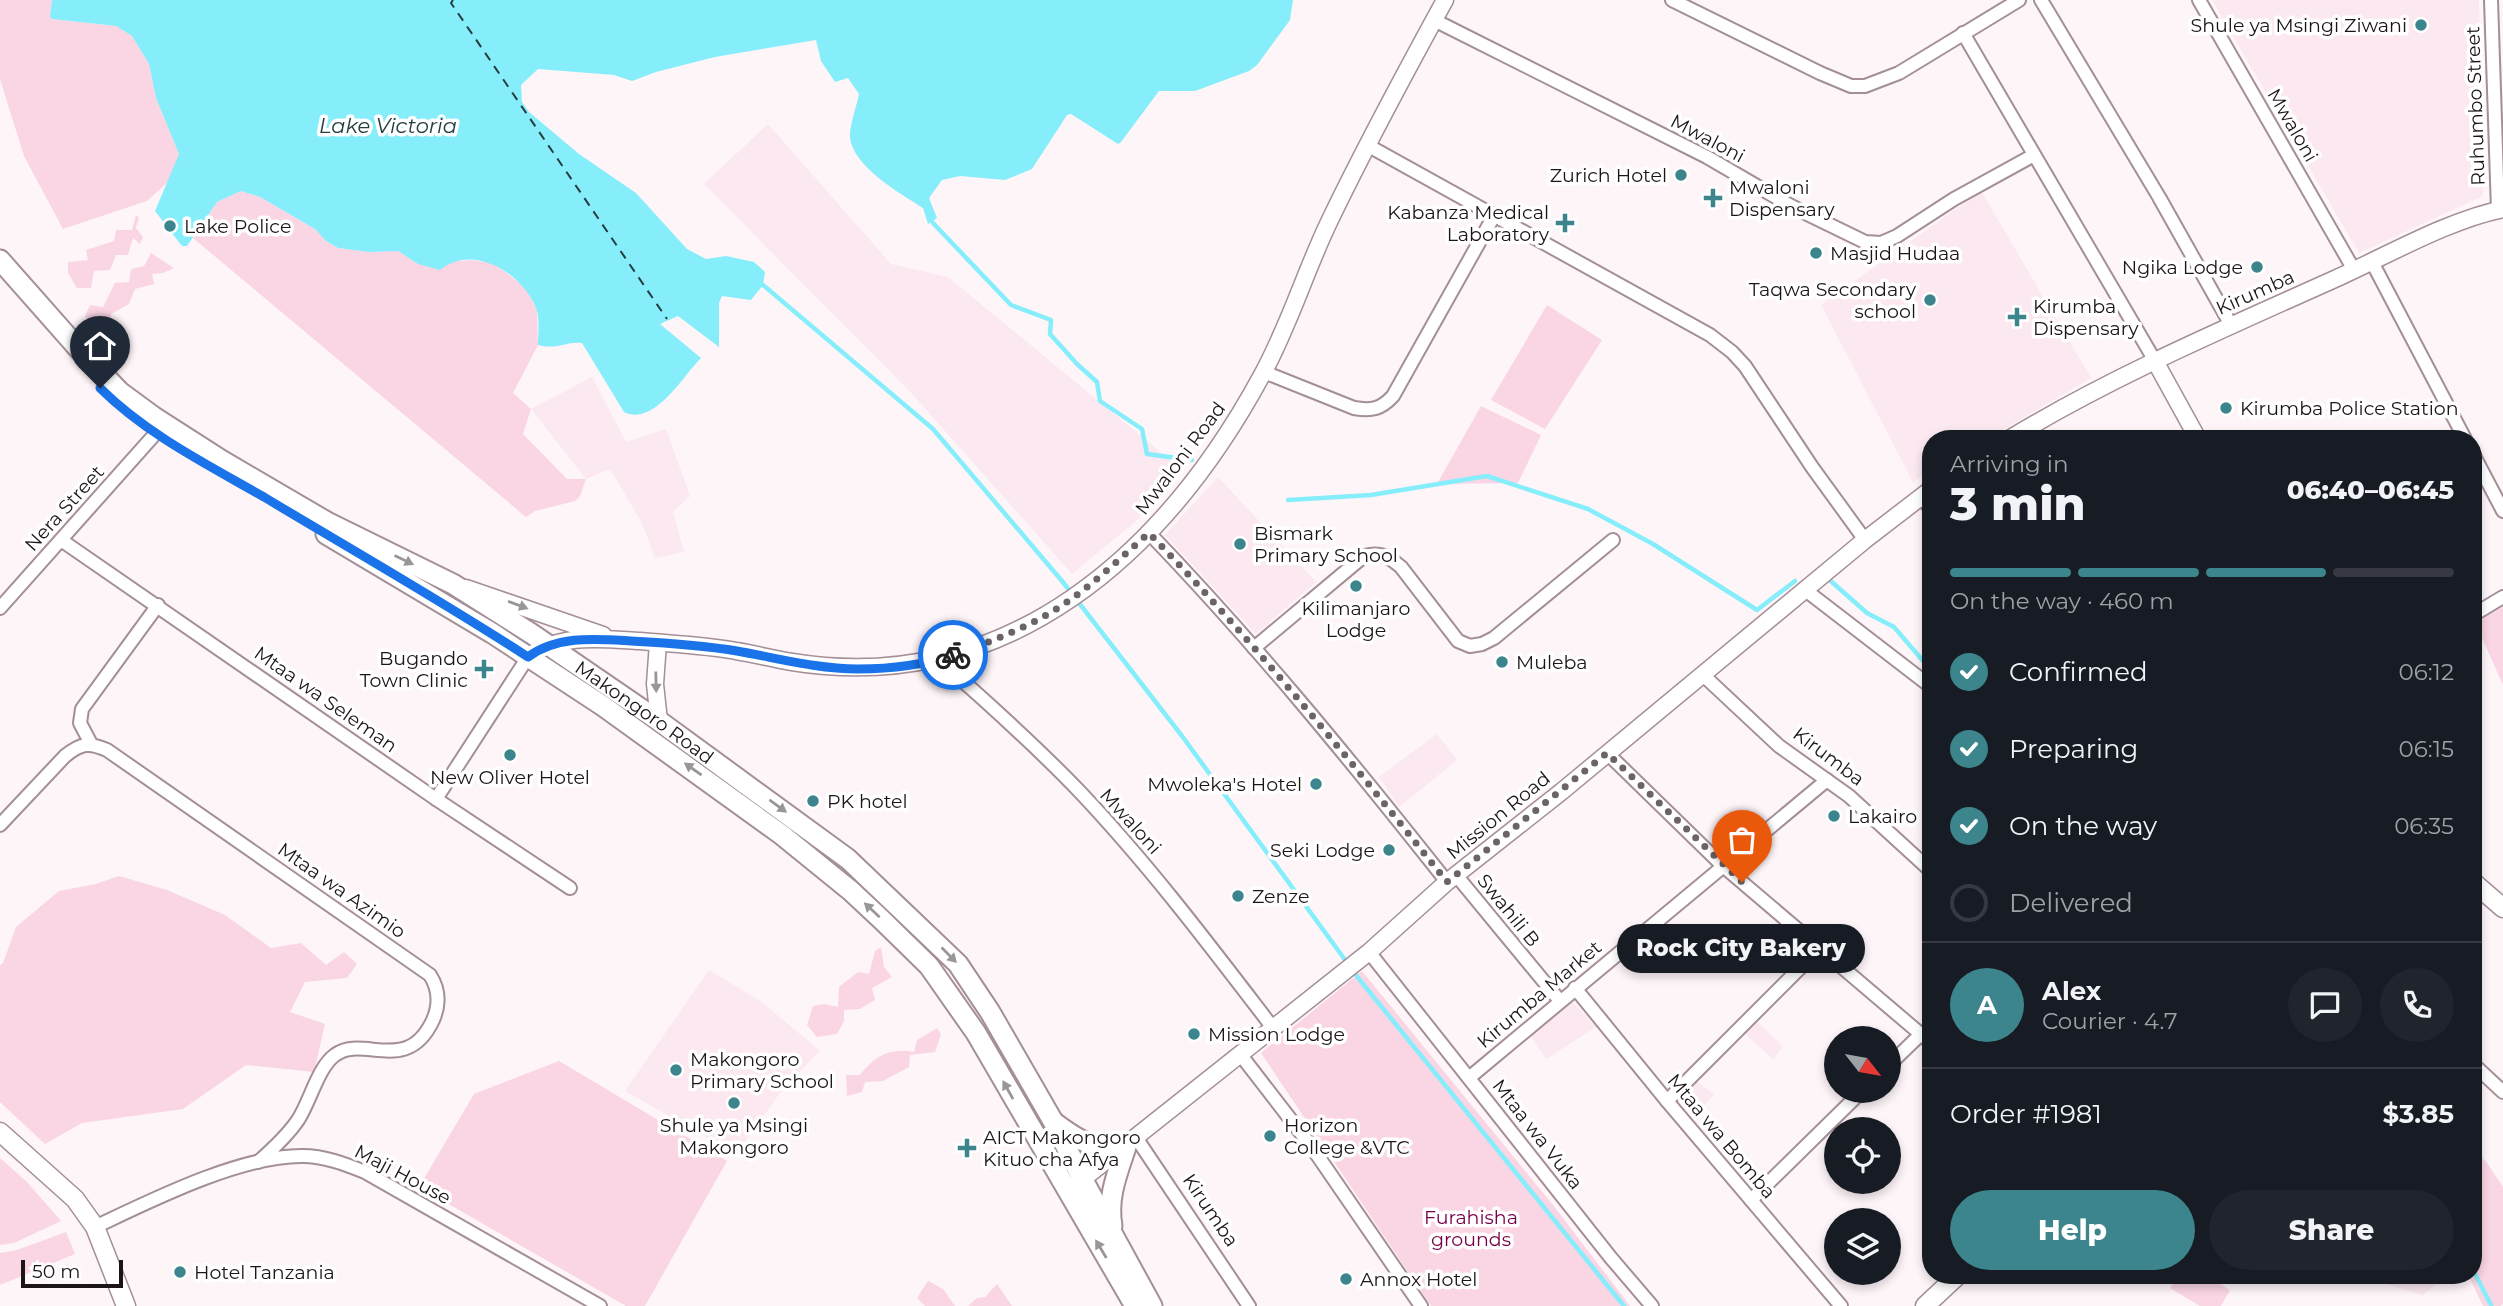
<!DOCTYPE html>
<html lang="en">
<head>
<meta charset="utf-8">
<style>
  body { margin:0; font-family:Montserrat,sans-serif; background:#20242c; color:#f1f3f6; height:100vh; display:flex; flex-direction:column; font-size:26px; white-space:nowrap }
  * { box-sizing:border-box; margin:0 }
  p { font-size:23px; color:#9ea1a6 }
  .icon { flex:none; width:38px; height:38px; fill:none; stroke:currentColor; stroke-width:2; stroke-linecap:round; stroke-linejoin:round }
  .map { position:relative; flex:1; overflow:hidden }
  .sheet { position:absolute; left:1922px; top:430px; width:560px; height:854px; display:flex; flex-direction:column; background:#171b24; border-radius:28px; box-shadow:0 4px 10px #0003 }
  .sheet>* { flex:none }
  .needle { width:46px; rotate:121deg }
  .fabs { position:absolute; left:1824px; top:1026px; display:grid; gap:14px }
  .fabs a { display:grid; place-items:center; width:77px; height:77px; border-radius:50%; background:#171b24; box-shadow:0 4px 10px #0003; font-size:35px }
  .scale { position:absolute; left:21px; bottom:18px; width:102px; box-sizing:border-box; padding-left:7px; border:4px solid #1c1518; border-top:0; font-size:19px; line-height:24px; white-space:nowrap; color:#1c1518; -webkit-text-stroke:5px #fff; paint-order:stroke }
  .pin { position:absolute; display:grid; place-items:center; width:60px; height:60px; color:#fff; margin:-72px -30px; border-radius:50% 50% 50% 0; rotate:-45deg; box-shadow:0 0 7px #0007 }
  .pin .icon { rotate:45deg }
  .courier { position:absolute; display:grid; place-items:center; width:70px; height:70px; margin:-35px; border:5px solid #1a73e8; border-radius:50%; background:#fff; color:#222; box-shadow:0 2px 9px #0007 }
  .bubble { position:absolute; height:49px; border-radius:24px; background:#171b24; box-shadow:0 4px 10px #0003; font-size:23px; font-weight:800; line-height:49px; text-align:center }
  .overview em { font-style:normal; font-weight:800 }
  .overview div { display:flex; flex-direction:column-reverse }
  .overview { display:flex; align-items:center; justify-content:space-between; height:119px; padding:0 28px }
  h1 { font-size:46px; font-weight:800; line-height:52px }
  .bar { display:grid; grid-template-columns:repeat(4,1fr); gap:10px 7px; align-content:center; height:84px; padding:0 28px }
  .bar i { height:9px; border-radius:5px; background:#363941 }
  .bar .on { background:#3d858c }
  .bar p { grid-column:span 4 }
  .line { display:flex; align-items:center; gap:18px; padding:0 28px; border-top:2px solid #363941 }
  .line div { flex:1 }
  .round { display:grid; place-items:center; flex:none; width:74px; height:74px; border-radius:37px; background:#20242c }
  ol { padding:0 28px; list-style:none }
  li { display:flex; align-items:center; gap:21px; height:77px }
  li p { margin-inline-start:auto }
  li .icon { padding:7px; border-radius:50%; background:#3d858c; color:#fff; stroke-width:4 }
  li:last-child { color:#9ea1a6 }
  li i { width:38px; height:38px; border:4px solid #363941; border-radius:50% }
  .button { display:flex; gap:14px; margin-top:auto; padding:14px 28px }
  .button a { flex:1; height:80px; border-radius:42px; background:#3d858c; color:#fff; font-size:28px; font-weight:800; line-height:80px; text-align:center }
  .button a+a { background:#20242c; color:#f1f3f6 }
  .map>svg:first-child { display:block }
  .built { fill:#fbe8f0 }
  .green { fill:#fad5e4 }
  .water { fill:#85eefa }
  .pier { fill:#fef5f9 }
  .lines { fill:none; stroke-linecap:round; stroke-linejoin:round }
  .stream { stroke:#85eefa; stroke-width:4.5 }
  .ferry { stroke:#243d40; stroke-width:2; stroke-dasharray:9 7; stroke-linecap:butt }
  .minor-casing { stroke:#a48f97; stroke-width:16 }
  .tertiary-casing { stroke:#a48f97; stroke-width:19 }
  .secondary-casing { stroke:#a48f97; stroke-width:21 }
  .primary-casing { stroke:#a48f97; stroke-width:23 }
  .minor { stroke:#fff; stroke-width:12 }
  .tertiary { stroke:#fff; stroke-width:16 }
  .secondary { stroke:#fff; stroke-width:18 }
  .primary { stroke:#fff; stroke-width:19 }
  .oneway { fill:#999697 }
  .done { stroke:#6b6367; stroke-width:7; stroke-dasharray:0 12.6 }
  .route { stroke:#1a73e8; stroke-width:9 }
  .poi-dot { fill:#3d858c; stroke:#fff; stroke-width:2.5 }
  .labels { text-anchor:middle; stroke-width:7; stroke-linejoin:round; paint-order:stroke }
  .poi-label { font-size:19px; fill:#1c1518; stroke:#fff; text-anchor:start }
  .street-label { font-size:19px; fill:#1c1518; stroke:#fff }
  .park-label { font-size:19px; fill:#760048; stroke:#fff }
  .water-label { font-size:21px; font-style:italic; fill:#243d40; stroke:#fff }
</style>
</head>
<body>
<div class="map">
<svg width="2503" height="1306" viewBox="0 0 2503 1306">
  <rect width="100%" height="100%" fill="#fef5f9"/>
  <g class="built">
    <polygon points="2212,0 2479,0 2483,196 2359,253"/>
    <polygon points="768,124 891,264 948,277 1181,469 1134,523 1072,574 915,397 704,184"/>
    <polygon points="1981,191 2091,378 1987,439 1930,439 1930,472 1913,482 1821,305"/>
    <polygon points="592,377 626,442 666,429 690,496 673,512 684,552 655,558 642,523 610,469 586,479 531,409"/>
    <polygon points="1218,477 1316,582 1256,634 1165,535"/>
    <polygon points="1437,734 1457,760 1399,807 1379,777"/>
    <polygon points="709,970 762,1002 820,1051 783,1089 736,1154 625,1091"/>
    <polygon points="1570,999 1596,1027 1546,1059 1524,1026"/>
    <polygon points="1757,1022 1783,1046 1773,1059 1745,1034"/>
    <polygon points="1696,1081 1714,1094 1704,1106 1688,1091"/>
    <polygon points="2359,1276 2446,1276 2423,1295"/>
  </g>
  <g class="green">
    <polygon points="0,0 52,0 50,16 52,19 116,26 132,36 149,64 156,98 179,154 169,181 147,201 63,229 24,156 0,79"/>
    <polygon points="241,191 260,197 315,229 326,241 338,248 369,252 398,251 418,264 472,260 493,263 525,287 537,310 538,345 513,393 531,409 523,434 567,479 586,479 580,496 575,501 535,511 526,517 193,238 217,202"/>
    <polygon points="136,215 139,218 136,228 143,237 140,244 133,238 128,255 116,255 110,270 94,271 91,288 77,288 68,273 68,262 88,260 86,250 114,241 116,230 132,230"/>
    <polygon points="151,253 174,268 163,273 152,274 154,284 135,289 129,304 111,314 111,322 105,327 94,326 85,316 90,305 103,307 115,283 129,282 131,269 144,266"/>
    <polygon points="1547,305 1602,340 1545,429 1491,400"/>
    <polygon points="1481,406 1541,435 1518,483 1437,484"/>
    <polygon points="2503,607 2503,685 2475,622"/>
    <polygon points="119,876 167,890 225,915 271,948 301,943 326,965 344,952 357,964 347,978 305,982 290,1012 325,1024 314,1072 246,1065 183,1109 82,1123 45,1144 0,1102 0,965 3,963 16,927 59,891 96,884"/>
    <polygon points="881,947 884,967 892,977 872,988 875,1000 860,1009 844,1010 844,1021 837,1034 817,1037 807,1025 813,1006 824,1004 838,1007 839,987 858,972 869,974 875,951"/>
    <polygon points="1362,971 1553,1205 1630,1306 1431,1306 1261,1053"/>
    <path d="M937,1028L941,1034L935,1052L910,1055L909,1067L883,1081L865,1082L862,1092L847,1096L846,1075H860C874,1056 891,1047 914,1052L917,1040Z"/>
    <polygon points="559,1061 727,1161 645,1306 626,1306 419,1187 474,1094"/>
    <polygon points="2473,1149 2487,1163 2503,1187 2503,1304 2500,1306 2483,1306 2469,1276 2473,1276"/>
    <polygon points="0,1158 27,1182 61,1221 14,1243 0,1245"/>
    <polygon points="66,1232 75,1254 0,1285 0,1253 17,1250"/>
    <polygon points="2178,1276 2206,1276 2230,1290 2221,1306 2200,1306 2170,1288"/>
    <polygon points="928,1281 943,1289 955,1306 925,1306 917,1298"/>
    <polygon points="997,1284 1012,1306 968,1306 977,1298 985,1297"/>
  </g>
  <path class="water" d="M52,0H1293L1290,20L1257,65L1249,71L1195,91H1159L1121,142L1118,144L1071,114L1067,115L1032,169L1005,180L960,176L942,180L929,198L937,218L928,224L923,208C901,194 852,166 850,137C849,127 857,105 859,94L848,78L835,82L821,61L816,40L715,57L656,72L632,81L614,75L538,69L521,85L522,102L529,112L579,154L636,193L687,249L706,259L726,256L754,262L765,272L763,285L751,300L722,296L719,303V347C713,350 705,354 700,359C684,375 654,427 624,412L582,343C566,341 559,350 538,345C538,334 540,318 536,308C522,273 473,243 440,270L418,264L398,251L369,252L338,248L326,241L315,229L260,197L241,191L217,202L187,246H182L155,211L179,154L156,98L149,64L132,36L116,26L52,19L50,16Z"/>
  <polygon class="pier" points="678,316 719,347 701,358 660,324"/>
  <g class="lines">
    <g class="stream">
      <polyline points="933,223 1011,305 1051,320 1050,334 1077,364 1097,382 1100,401 1142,429 1147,454 1192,460"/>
      <polyline points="763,285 933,429 1062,581 1182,736 1359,979 1624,1306"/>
      <polyline points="1288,500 1371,495 1487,476 1588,509 1653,544 1757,610 1795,581"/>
      <polyline points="1825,576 1867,613 1894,627 1930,669"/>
      <polyline points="2473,1270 2491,1305"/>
    </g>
    <polyline class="ferry" points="453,0 451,3 667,319"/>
    <g class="minor-casing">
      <g id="minor">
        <polyline points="1672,0 1820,73 1851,86 1865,86 1899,73 2019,0"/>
        <polyline points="2041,0 2159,197 2231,325"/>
        <polyline points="2199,0 2354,270"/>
        <polyline points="2491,0 2498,210"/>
        <polyline points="1434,20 1707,157 1791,206 1865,242 1881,243 1897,236 1954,199 2034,155"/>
        <polyline points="1963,33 2155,361"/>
        <polyline points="1367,145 1710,335 1732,352 1745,366 1812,467 1865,540"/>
        <polyline points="2372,262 2465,439"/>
        <path d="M1264,372L1354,408C1372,411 1381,409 1393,396L1495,214"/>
        <polyline points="2473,454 2503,511"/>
        <polyline points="1922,496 1930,509"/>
        <path d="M1149,533C1255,643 1352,762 1447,882"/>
        <polyline points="61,540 436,799 570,888"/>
        <polyline points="1804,589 1930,686"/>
        <polyline points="0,608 156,433"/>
        <polyline points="2473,615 2503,597"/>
        <path d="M1254,648L1364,556C1381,552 1388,556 1401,567L1458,641L1470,646L1482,644L1494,638L1613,540"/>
        <path d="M939,660C987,702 1035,745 1080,792C1150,866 1211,947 1273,1028"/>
        <polyline points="1702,674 1779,746 1849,796 1930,870"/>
        <polyline points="90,742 80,723 82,709 158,605"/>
        <polyline points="1607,753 1723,866 1930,1042"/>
        <polyline points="436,799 528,657"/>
        <path d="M0,825L65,756C81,743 89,742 107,750L430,975C439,989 440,1004 433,1020C407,1076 363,1034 335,1055C318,1067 310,1102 298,1120C287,1136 273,1149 258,1162"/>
        <polyline points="1456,875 1560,1001"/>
        <polyline points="1369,952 1611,1258 1652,1306"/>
        <polyline points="1575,988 1667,1101 1841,1306"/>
        <polyline points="1240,1054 1311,1146 1421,1306"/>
        <polyline points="2473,1064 2503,1092"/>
        <polyline points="1888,1066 1921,1034"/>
        <polyline points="1470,1077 1827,780"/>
        <polyline points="1667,1101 1820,948"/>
        <polyline points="1137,1139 1249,1306"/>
        <polyline points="1751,1200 1863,1090"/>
        <path d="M95,1227C150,1201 241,1155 303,1156C324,1156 345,1164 365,1172L600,1306"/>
      </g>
    </g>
    <g class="tertiary-casing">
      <g id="tertiary">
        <polyline points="2155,361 2198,439"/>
        <path d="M2009,439C2113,376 2226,328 2337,278C2386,256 2451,219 2503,209"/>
        <polyline points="466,588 603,635"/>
        <polyline points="658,643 655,684 659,721"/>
        <path d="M528,657C560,633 602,639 640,641C672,644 704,645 736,651C755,654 773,659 792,662C1008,697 1166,552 1262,375C1289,326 1305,272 1329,222C1365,147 1405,73 1445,0"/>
        <polyline points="1074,1186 1369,952 1447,882 1561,792 1865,540 1930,490"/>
      </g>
    </g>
    <g class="secondary-casing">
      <g id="secondary">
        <polyline points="2473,882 2503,908"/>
        <polyline points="0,1132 75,1199 95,1227 126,1306"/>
        <polyline points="1925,1306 1957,1276"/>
      </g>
    </g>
    <g class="primary-casing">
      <g id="primary">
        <path id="s1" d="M0,260L76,346L120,392L154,417L221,460L327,522L453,584L532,634L659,721L848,859L958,964L990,1012L1054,1123L1083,1180L1152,1306"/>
        <polyline points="326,534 492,633 603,706 782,835 851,891 882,920 929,966 976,1033 1135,1306"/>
        <path d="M1055,1123C1083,1144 1091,1147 1126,1147C1117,1174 1107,1198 1112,1226"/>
      </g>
    </g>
    <use href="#minor" class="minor"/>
    <use href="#tertiary" class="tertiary"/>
    <use href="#secondary" class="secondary"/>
    <use href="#primary" class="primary"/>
  </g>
  <defs><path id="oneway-solid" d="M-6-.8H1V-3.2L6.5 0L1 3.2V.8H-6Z" transform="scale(1.75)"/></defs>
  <g class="oneway">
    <use href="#oneway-solid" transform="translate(404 560) rotate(26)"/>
    <use href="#oneway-solid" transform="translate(518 605) rotate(20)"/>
    <use href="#oneway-solid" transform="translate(656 682) rotate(89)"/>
    <use href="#oneway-solid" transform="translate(693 769) rotate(-145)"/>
    <use href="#oneway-solid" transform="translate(778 806) rotate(36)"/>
    <use href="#oneway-solid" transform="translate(872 910) rotate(-137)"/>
    <use href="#oneway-solid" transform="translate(949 955) rotate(45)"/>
    <use href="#oneway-solid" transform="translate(1008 1090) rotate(-119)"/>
    <use href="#oneway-solid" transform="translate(1101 1249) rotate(-121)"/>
  </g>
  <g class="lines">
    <path class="done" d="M953,655C990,642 1027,628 1061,606C1093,585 1120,558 1149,533C1255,643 1352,762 1447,882L1607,753L1742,882"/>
    <path class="route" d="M100,388C146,434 208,465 264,497C352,550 442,601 528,657C558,635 596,639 631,641C667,643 702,645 737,651C777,658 817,669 858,669C890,669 923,665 953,655"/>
  </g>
  <g class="poi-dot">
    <circle cx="2421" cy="25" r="7"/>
    <circle cx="1681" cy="175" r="7"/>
    <path d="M1709.5 187.5h7v7h7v7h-7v7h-7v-7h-7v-7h7z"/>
    <path d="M1561.5 212.5h7v7h7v7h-7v7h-7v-7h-7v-7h7z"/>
    <circle cx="170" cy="226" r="7"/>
    <circle cx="1816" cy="253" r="7"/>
    <circle cx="2257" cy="267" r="7"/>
    <circle cx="1930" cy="300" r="7"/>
    <path d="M2013.5 306.5h7v7h7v7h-7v7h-7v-7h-7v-7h7z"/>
    <circle cx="2226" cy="408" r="7"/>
    <circle cx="1240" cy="544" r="7"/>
    <circle cx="1356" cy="586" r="7"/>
    <circle cx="1502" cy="662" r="7"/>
    <path d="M480.5 658.5h7v7h7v7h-7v7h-7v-7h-7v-7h7z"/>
    <circle cx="510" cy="755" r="7"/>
    <circle cx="1316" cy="784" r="7"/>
    <circle cx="813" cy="801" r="7"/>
    <circle cx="1834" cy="816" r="7"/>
    <circle cx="1389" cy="850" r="7"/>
    <circle cx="1238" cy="896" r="7"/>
    <circle cx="1194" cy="1034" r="7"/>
    <circle cx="676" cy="1070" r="7"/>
    <circle cx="734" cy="1103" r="7"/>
    <circle cx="1270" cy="1136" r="7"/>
    <path d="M963.5 1137.5h7v7h7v7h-7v7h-7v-7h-7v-7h7z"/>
    <circle cx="180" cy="1272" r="7"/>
    <circle cx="1346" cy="1279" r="7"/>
  </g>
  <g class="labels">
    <g class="poi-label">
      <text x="2407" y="32" text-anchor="end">Shule ya Msingi Ziwani</text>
      <text x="1667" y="182" text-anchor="end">Zurich Hotel</text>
      <text x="1729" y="194">Mwaloni<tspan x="1729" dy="22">Dispensary</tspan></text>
      <text x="1549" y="219" text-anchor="end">Kabanza Medical<tspan x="1549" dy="22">Laboratory</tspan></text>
      <text x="184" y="233">Lake Police</text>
      <text x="1830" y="260">Masjid Hudaa</text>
      <text x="2243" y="274" text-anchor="end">Ngika Lodge</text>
      <text x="1916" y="296" text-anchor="end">Taqwa Secondary<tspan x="1916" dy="22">school</tspan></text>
      <text x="2033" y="313">Kirumba<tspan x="2033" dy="22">Dispensary</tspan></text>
      <text x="2240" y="415">Kirumba Police Station</text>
      <text x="1254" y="540">Bismark<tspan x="1254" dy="22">Primary School</tspan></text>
      <text x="1356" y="615" text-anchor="middle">Kilimanjaro<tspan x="1356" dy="22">Lodge</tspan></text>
      <text x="468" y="665" text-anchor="end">Bugando<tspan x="468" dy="22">Town Clinic</tspan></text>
      <text x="1516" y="669">Muleba</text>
      <text x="510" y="784" text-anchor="middle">New Oliver Hotel</text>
      <text x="1302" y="791" text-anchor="end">Mwoleka's Hotel</text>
      <text x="827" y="808">PK hotel</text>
      <text x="1848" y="823">Lakairo</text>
      <text x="1375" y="857" text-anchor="end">Seki Lodge</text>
      <text x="1252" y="903">Zenze</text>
      <text x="1208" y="1041">Mission Lodge</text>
      <text x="690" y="1066">Makongoro<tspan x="690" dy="22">Primary School</tspan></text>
      <text x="734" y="1132" text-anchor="middle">Shule ya Msingi<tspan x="734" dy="22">Makongoro</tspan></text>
      <text x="1284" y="1132">Horizon<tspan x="1284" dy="22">College &amp;VTC</tspan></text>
      <text x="983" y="1144">AICT Makongoro<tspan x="983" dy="22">Kituo cha Afya</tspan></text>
      <text x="194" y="1279">Hotel Tanzania</text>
      <text x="1360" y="1286">Annox Hotel</text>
    </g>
    <g class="street-label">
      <text transform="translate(2475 106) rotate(-92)" y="7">Ruhumbo Street</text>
      <text transform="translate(2293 125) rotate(60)" y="7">Mwaloni</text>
      <text transform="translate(1708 138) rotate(28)" y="7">Mwaloni</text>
      <text transform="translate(2255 292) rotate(-24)" y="7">Kirumba</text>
      <text transform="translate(1180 458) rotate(-53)" y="7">Mwaloni Road</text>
      <text transform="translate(64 508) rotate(-48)" y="7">Nera Street</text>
      <text transform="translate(326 699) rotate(35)" y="7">Mtaa wa Seleman</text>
      <text dy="7" stroke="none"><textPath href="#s1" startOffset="794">Makongoro Road</textPath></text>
      <text transform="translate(1829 756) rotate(37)" y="7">Kirumba</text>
      <text transform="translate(1498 815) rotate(-39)" y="7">Mission Road</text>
      <text transform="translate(1131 821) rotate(48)" y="7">Mwaloni</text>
      <text transform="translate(342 890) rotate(35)" y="7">Mtaa wa Azimio</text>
      <text transform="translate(1509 910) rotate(51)" y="7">Swahili B</text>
      <text transform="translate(1539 994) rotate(-40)" y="7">Kirumba Market</text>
      <text transform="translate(1538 1134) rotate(52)" y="7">Mtaa wa Vuka</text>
      <text transform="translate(1722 1136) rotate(50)" y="7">Mtaa wa Bomba</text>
      <text transform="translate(403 1174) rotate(28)" y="7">Maji House</text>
      <text transform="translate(1211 1210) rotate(56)" y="7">Kirumba</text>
    </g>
    <g class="park-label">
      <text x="1471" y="1224">Furahisha<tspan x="1471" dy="22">grounds</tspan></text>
    </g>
    <g class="water-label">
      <text x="388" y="133">Lake Victoria</text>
    </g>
  </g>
</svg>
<div class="fabs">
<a><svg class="needle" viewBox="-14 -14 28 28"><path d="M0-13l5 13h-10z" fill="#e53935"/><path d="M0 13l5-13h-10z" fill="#9ea1a6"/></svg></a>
<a><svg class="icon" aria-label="locate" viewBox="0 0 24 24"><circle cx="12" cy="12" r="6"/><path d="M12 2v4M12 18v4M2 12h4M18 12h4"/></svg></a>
<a><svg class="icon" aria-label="layers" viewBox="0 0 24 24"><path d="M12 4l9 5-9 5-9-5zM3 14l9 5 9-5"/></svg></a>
</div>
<div class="scale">50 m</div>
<div class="pin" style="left:1742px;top:882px;background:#ea580c"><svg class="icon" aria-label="bag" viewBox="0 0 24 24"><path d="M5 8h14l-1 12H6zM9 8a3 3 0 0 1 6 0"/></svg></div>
<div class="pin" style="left:100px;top:388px;background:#1f2937"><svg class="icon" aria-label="home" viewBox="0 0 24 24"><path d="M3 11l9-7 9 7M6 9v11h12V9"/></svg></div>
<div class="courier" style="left:953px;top:655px"><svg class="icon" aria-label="bike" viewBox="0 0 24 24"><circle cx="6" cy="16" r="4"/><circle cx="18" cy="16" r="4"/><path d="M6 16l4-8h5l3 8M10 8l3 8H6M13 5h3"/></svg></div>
<div class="bubble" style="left:1617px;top:924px;width:248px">Rock City Bakery</div>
<section class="sheet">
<div class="overview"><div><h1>3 min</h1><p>Arriving in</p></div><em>06:40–06:45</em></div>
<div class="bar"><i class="on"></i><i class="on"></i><i class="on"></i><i></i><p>On the way · 460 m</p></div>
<ol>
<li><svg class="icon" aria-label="check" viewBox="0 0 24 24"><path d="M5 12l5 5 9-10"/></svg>Confirmed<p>06:12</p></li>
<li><svg class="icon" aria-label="check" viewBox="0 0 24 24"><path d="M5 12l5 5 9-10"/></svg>Preparing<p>06:15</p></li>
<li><svg class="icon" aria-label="check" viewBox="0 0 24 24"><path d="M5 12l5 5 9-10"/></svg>On the way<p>06:35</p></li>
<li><i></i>Delivered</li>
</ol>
<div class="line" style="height:126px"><b class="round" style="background:#3d858c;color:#fff">A</b><div><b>Alex</b><p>Courier · 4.7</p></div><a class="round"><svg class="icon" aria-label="chat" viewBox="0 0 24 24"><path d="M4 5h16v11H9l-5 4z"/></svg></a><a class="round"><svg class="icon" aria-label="phone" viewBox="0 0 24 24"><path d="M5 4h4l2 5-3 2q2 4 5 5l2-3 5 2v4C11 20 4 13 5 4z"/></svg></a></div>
<div class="line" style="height:91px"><div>Order #1981</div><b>$3.85</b></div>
<div class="button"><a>Help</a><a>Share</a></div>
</section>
</div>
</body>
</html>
